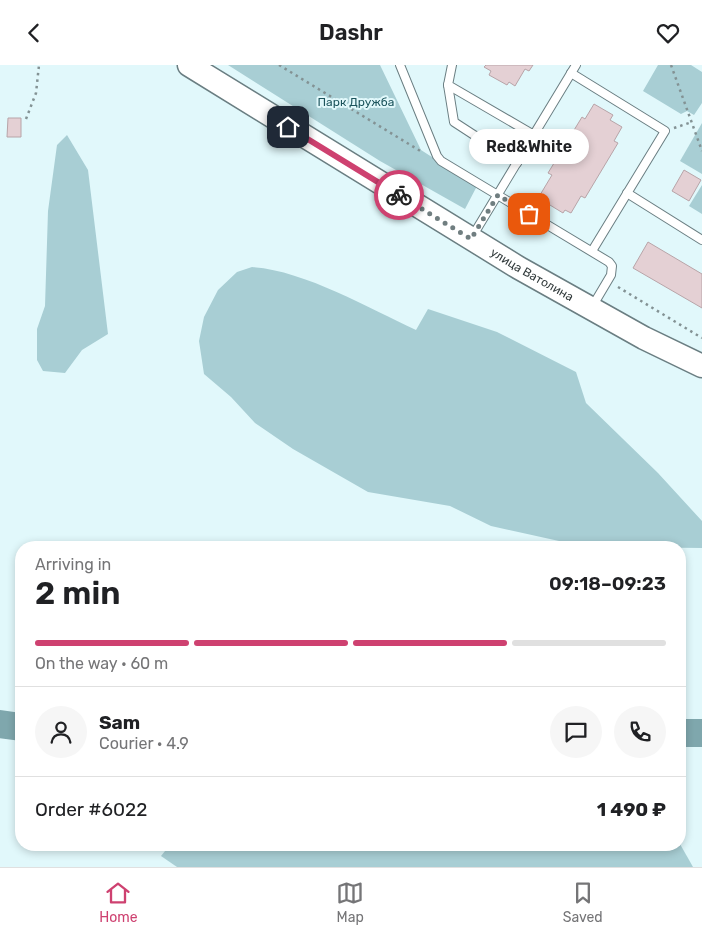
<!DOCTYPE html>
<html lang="en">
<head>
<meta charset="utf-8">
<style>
  body { margin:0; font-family:Rubik,sans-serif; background:#f6f6f6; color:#202124; height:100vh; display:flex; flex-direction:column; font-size:19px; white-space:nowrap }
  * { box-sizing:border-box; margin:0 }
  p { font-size:16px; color:#757577 }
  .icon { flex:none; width:28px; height:28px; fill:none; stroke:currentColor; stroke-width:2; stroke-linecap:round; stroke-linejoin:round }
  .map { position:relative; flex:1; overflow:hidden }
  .details { position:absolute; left:15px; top:476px; width:671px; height:310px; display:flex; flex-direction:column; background:#fff; border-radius:20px; box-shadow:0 2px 8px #0003 }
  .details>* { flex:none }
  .pin { position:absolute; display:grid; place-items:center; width:42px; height:42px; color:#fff; margin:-21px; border-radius:10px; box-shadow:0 2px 8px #0006 }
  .courier { position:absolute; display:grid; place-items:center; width:50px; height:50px; margin:-25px; border:4px solid #ce4170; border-radius:50%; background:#fff; color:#222; box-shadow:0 1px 6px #0007 }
  .bubble { position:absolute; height:35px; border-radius:18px; background:#fff; box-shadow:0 2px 8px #0003; font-size:16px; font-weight:600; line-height:35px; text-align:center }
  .headline em { font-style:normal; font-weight:600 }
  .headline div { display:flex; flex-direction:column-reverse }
  .headline { display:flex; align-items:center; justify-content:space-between; height:85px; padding:0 20px }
  h1 { font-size:32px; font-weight:600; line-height:38px }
  .bar { display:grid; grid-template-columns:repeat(4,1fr); gap:8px 5px; align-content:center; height:60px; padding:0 20px }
  .bar i { height:6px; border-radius:4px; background:#e0e0e0 }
  .bar .on { background:#ce4170 }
  .bar p { grid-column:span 4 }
  .line { display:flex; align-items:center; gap:12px; padding:0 20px; border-top:1px solid #e0e0e0 }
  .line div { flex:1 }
  .round { display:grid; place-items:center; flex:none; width:52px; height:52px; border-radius:26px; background:#f6f6f6 }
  header { display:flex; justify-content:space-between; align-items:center; height:65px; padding:0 20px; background:#fff; font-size:22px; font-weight:600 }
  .dock { display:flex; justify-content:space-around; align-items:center; height:70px; border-top:1px solid #e0e0e0; background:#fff; font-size:14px; color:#757577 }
  .dock a { display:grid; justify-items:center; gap:2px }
  .dock .on { color:#ce4170 }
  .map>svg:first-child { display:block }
  .green { fill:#a8ced4 }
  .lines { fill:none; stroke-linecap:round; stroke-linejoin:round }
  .river { stroke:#7fa7ad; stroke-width:28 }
  .building { fill:#e4d0d4; stroke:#b8a4a8 }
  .lane-casing { stroke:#6a7e82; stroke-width:10 }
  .secondary-casing { stroke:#6a7e82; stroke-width:25 }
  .path { stroke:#839294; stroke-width:2.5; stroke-dasharray:2.5 4; stroke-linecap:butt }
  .lane { stroke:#fff; stroke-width:8 }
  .secondary { stroke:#fff; stroke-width:22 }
  .done { stroke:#707e80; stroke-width:5; stroke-dasharray:0 9 }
  .route { stroke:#ce4170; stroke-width:6 }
  .labels { text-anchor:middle; stroke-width:4; stroke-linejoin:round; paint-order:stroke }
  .park-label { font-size:12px; fill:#1c545c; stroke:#e1f8fb }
  .street-label { font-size:12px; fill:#333c3d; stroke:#e1f8fb }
</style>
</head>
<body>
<header><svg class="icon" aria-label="back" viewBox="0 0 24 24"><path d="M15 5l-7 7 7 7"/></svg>Dashr<svg class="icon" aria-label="heart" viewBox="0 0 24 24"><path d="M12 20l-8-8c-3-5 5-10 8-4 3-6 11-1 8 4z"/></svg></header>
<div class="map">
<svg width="702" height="802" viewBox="0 0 702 802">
  <rect width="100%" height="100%" fill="#e1f8fb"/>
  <g class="green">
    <polygon points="228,0 380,0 421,85 477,121 465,144 380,96"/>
    <polygon points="658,0 691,0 702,7 702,38 694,50 687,46 681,49 643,26"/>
    <polygon points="702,58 702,109 680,96"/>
    <polygon points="67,70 88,105 108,269 82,285 65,308 43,306 37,295 37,264 45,241 48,146 57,80"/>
    <polygon points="702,120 702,149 689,141"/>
    <path d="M252,202C303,205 369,243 416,265L428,244L497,267L576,307L586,338L658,408L702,456V483L614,482L559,476L491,461L450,441L368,427L293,384L255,358L231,332L204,309L199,276L204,252L218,225L237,207Z"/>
    <polygon points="680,779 693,802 177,802 161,791 170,780"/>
  </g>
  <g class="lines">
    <g class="river">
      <polyline points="0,659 21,662"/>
      <polyline points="680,668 702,668"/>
    </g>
  </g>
  <g class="building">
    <polygon points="486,0 533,0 529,6 525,4 515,21 509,17 507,20 489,10 491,6 484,2"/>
    <polygon points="594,39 613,50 610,55 622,62 614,76 618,78 585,133 581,131 571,148 565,145 563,148 545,137 547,134 540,130 552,110 548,108 582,52 585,54"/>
    <polygon points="8,53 21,53 21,72 7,72"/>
    <polygon points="684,105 701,115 689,136 672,126"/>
    <polygon points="648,177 702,209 702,243 633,203"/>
  </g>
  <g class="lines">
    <g class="lane-casing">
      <g id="lane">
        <polyline points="400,0 437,91 441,96 609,197 612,201 611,210 592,242"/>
        <polyline points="452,0 448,20 534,70"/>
        <polyline points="571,8 665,66 592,186"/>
        <polyline points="448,20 454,57 517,98"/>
        <polyline points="627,128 702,175"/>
        <polyline points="472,172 576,0"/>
      </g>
    </g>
    <g class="secondary-casing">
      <g id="secondary">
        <path id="s1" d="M189,0L519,203L644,273L702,301"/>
      </g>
    </g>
    <g class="path">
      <polyline points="279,0 422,87"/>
      <polyline points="671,0 702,86"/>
      <polyline points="26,54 36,28 39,0"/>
      <polyline points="674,63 692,57"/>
      <polyline points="618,222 702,273"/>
    </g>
    <use href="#lane" class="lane"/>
    <use href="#secondary" class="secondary"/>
  </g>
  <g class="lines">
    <polyline class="done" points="399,130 471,174 498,130 529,149"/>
    <polyline class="route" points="288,62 399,130"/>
  </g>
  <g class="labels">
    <g class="park-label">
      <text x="356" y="41">Парк Дружба</text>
    </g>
    <g class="street-label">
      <text dy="4" stroke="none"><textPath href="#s1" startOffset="402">улица Ватолина</textPath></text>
    </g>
  </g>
</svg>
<div class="pin" style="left:529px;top:149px;background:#ea580c"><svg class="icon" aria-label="bag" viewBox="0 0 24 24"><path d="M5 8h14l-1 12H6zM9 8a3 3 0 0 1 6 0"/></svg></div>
<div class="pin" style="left:288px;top:62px;background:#1f2937"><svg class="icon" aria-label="home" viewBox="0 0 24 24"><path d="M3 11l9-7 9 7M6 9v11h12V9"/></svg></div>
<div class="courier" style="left:399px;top:130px"><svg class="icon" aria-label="bike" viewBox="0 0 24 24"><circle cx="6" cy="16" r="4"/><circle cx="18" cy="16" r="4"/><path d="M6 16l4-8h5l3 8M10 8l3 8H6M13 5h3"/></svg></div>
<div class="bubble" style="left:469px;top:64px;width:120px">Red&amp;White</div>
<section class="details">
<div class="headline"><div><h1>2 min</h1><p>Arriving in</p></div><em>09:18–09:23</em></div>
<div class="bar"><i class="on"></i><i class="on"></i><i class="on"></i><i></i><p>On the way · 60 m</p></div>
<div class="line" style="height:90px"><a class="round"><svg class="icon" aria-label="person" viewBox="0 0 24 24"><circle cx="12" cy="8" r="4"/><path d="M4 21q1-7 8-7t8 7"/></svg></a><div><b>Sam</b><p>Courier · 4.9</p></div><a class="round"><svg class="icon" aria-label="chat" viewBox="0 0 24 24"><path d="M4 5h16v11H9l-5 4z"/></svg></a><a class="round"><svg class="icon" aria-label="phone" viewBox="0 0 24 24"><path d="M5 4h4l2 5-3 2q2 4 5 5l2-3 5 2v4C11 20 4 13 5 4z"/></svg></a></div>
<div class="line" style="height:65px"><div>Order #6022</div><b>1 490 ₽</b></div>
</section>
</div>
<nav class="dock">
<a class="on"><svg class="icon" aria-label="home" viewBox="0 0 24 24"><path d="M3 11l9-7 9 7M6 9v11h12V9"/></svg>Home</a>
<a><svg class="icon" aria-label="map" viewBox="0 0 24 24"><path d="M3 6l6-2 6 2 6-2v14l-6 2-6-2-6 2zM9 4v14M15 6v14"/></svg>Map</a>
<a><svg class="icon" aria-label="saved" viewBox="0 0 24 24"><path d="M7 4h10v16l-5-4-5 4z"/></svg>Saved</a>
</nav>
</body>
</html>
